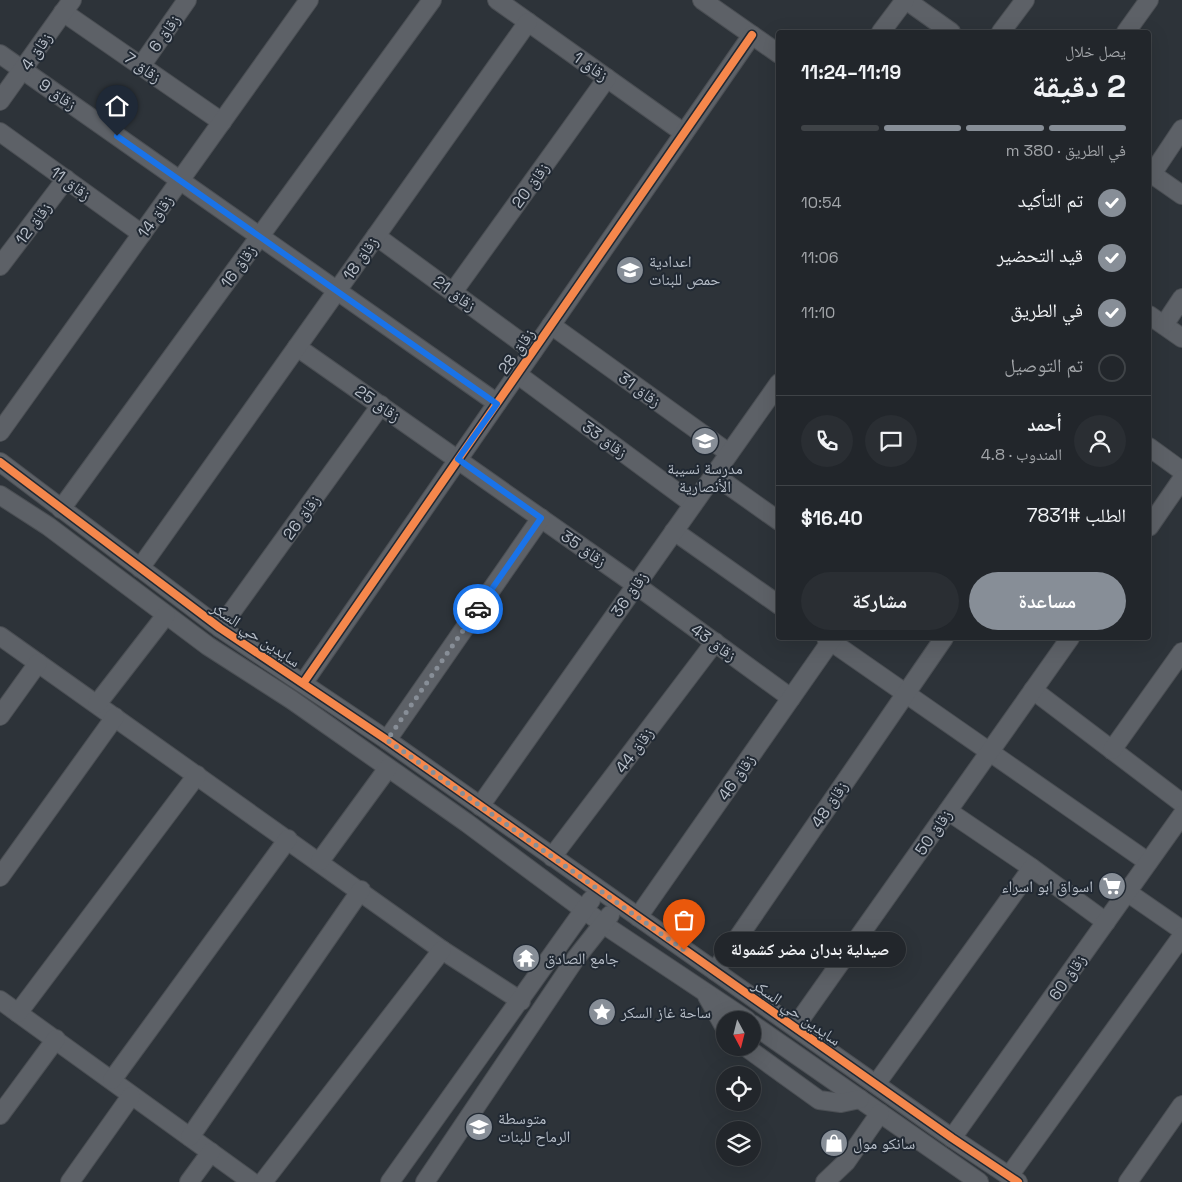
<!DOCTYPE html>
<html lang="ar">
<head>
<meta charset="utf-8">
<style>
  body { margin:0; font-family:"Space Grotesk","Noto Naskh Arabic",sans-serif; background:#2a2e33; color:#f1f3f6; direction:rtl; height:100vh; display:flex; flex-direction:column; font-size:19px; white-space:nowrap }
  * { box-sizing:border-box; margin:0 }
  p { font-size:16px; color:#a2a5a9 }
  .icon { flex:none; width:28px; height:28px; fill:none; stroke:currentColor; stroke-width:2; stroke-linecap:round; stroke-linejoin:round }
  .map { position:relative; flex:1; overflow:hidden; direction:ltr }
  .details { position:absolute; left:776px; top:30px; width:375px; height:610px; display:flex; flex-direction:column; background:#22262b; border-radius:5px; box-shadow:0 5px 20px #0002,0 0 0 1px #3f4347; direction:rtl }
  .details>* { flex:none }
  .needle { width:32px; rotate:173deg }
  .controls { position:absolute; left:716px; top:1011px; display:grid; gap:10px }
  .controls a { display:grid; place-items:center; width:45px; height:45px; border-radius:50%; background:#22262b; box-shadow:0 5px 20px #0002,0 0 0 1px #3f4347; font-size:25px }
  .pin { position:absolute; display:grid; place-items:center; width:42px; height:42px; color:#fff; margin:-51px -21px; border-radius:50% 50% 50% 0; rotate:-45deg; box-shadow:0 0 5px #0007 }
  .pin .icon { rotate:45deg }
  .courier { position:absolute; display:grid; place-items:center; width:50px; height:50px; margin:-25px; border:4px solid #1a73e8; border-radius:50%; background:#fff; color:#222; box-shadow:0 1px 6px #0007 }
  .bubble { position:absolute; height:35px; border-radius:18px; background:#22262b; box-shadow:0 5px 20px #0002,0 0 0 1px #3f4347; font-size:16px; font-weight:700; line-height:35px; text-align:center; direction:rtl }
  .head em { font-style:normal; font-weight:700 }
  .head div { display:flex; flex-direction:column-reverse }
  .head { display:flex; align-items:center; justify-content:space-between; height:85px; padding:0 25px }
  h1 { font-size:32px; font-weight:700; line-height:38px }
  .bar { display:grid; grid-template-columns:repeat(4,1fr); gap:8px 5px; align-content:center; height:60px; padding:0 25px }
  .bar i { height:6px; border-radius:4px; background:#3f4347 }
  .bar .on { background:#878e97 }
  .bar p { grid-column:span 4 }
  .line { display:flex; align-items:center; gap:12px; padding:0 25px; border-top:1px solid #3f4347 }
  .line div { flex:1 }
  .round { display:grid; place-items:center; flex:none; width:52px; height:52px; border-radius:26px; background:#2a2e33 }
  ol { padding:0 25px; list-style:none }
  li { display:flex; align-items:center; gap:15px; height:55px }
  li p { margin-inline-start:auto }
  li .icon { padding:5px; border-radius:50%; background:#878e97; color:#fff; stroke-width:4 }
  li:last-child { color:#a2a5a9 }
  li i { width:28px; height:28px; border:2px solid #3f4347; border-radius:50% }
  .cta { display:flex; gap:10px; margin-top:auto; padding:10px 25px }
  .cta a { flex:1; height:58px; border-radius:30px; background:#878e97; color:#fff; font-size:20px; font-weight:700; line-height:58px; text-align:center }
  .cta a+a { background:#2a2e33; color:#f1f3f6 }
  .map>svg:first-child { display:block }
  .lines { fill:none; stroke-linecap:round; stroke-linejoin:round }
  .minor-casing { stroke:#4b4f54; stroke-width:20 }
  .minor { stroke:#5d6167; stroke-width:18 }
  .cycleway-casing { stroke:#212933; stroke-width:11 }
  .cycleway { stroke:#f5874c; stroke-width:8 }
  .done { stroke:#878e97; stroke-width:5; stroke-dasharray:0 9 }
  .route { stroke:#1a73e8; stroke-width:6 }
  .labels { text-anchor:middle; stroke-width:4; stroke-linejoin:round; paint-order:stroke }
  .street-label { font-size:16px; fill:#b8bfc9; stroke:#212933 }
  .poi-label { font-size:16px; fill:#b8bfc9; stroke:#212933; text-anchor:start }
</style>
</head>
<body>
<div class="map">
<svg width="1182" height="1182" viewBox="0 0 1182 1182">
  <rect width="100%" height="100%" fill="#2d3339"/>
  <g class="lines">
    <g class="minor-casing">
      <g id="minor">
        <polyline points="497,0 684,133"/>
        <polyline points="702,0 779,54"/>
        <polyline points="906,0 951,32"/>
        <polyline points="63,12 222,122"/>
        <polyline points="881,32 905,0"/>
        <polyline points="1001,32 1025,0"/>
        <polyline points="1126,32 1149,0"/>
        <polyline points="0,54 497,403"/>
        <polyline points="141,66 187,0"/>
        <polyline points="0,101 72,0"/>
        <polyline points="0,132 142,234"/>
        <polyline points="1149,172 1182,195"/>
        <polyline points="1152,174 1182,129"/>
        <polyline points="376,236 533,351"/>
        <polyline points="0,266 66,179"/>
        <polyline points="453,292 607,78"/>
        <polyline points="1149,315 1182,338"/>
        <polyline points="551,325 729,453"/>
        <polyline points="1164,325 1182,298"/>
        <polyline points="297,347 636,585 791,698"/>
        <polyline points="517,374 693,504"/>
        <polyline points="0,432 309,0"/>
        <polyline points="1149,447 1182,471"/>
        <polyline points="0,462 220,628 387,740 952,1138 1018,1182"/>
        <polyline points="714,475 779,521"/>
        <polyline points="0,495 48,526 208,646 292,700 467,823 603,924 747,1020"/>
        <polyline points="61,509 432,0"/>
        <polyline points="1149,527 1182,479"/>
        <polyline points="674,531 779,605"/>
        <polyline points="140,568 528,22"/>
        <polyline points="220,628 381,405"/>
        <polyline points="0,636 442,950 521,1001"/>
        <polyline points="826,638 1148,862"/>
        <polyline points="304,682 752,35"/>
        <polyline points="1033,690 1182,803"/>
        <polyline points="97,704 166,615"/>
        <polyline points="0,716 38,663"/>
        <polyline points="387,740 541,518"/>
        <polyline points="1112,750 1182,652"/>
        <polyline points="480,806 779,383"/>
        <polyline points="948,811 1032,868 1106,922"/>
        <polyline points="552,857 715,642"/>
        <polyline points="320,861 388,768"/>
        <polyline points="0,877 115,717"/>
        <polyline points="1127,892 1182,930"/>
        <polyline points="638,917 833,638"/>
        <polyline points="715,971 944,638"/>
        <polyline points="707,996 725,1028"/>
        <polyline points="0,1000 252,1182"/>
        <polyline points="18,1013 197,775"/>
        <polyline points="752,1024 979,1182"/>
        <polyline points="795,1027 1070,638"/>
        <polyline points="747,1048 819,1100 841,1103 860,1099"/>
        <polyline points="112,1080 288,839"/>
        <polyline points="876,1084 1032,868"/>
        <polyline points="0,1115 56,1039"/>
        <polyline points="190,1137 361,890"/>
        <polyline points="952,1138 1182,815"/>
        <polyline points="1009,1176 1182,936"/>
        <polyline points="70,1182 131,1096"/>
        <polyline points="189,1182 211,1152"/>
        <polyline points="263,1182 442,950"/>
        <polyline points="390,1182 591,900"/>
        <polyline points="425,1182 576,958 610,915"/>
        <polyline points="825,1182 846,1162 880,1113"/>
        <polyline points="1128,1182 1182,1105"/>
      </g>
    </g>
    <use href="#minor" class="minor"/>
    <g class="cycleway-casing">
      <g id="cycleway">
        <polyline points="0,462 220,628 387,740 952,1138 1018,1182"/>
        <polyline points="304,682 752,35"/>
      </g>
    </g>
    <use href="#cycleway" class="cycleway"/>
  </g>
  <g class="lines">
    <polyline class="done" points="478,609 387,740 684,950"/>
    <polyline class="route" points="117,136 497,404 458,459 541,518 478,609"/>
  </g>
  <defs>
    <g id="school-disc" transform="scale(1.4375)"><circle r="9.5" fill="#878e97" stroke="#212933"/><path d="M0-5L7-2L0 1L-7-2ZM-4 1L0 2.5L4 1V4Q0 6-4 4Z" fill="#fff"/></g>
    <g id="supermarket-disc" transform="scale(1.4375)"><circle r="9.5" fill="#878e97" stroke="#212933"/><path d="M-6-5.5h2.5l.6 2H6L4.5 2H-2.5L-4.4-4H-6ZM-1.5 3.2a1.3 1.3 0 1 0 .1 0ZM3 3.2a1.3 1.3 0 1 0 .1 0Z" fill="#fff"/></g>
    <g id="temple-disc" transform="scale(1.4375)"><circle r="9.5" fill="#878e97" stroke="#212933"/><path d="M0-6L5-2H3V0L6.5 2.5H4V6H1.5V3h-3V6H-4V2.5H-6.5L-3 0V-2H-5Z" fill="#fff"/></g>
    <g id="sight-disc" transform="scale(1.4375)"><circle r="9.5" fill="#878e97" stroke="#212933"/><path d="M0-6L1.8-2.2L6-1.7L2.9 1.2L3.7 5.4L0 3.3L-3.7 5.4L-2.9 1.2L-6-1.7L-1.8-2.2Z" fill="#fff"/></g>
    <g id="shop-disc" transform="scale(1.4375)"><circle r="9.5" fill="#878e97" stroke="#212933"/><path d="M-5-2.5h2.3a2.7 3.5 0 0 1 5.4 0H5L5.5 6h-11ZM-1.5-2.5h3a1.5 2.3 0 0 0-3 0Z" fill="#fff"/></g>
  </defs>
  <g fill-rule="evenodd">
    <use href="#school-disc" x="630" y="270"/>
    <use href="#school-disc" x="705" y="441"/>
    <use href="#supermarket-disc" x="1112" y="886"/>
    <use href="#temple-disc" x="526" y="958"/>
    <use href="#sight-disc" x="602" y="1012"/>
    <use href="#school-disc" x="479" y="1127"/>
    <use href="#shop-disc" x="834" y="1143"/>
  </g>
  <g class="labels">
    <g class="street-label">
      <text transform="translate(164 33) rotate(-55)" y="6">زقاق 6</text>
      <text transform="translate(36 51) rotate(-55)" y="6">زقاق 4</text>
      <text transform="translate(591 66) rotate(35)" y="6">زقاق 1</text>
      <text transform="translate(143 67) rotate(35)" y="6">زقاق 7</text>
      <text transform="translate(58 94) rotate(35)" y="6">زقاق 9</text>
      <text transform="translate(71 183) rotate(36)" y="6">زقاق 11</text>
      <text transform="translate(530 185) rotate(-54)" y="6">زقاق 20</text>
      <text transform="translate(155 216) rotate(-54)" y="6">زقاق 14</text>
      <text transform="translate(33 223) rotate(-53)" y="6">زقاق 12</text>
      <text transform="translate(360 258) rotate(-55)" y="6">زقاق 18</text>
      <text transform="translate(238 266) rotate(-54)" y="6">زقاق 16</text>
      <text transform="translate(455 293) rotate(36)" y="6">زقاق 21</text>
      <text transform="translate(516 351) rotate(-55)" y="6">زقاق 28</text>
      <text transform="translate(640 389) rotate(36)" y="6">زقاق 31</text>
      <text transform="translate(378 403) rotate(35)" y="6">زقاق 25</text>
      <text transform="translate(605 439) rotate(36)" y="6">زقاق 33</text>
      <text transform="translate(301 517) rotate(-54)" y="6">زقاق 26</text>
      <text transform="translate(584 548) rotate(35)" y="6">زقاق 35</text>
      <text transform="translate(629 594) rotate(-55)" y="6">زقاق 36</text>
      <text transform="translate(256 634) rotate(34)" y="6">سايدين حي السكر</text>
      <text transform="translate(714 642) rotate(36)" y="6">زقاق 43</text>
      <text transform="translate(634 750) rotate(-53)" y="6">زقاق 44</text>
      <text transform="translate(736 777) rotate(-55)" y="6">زقاق 46</text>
      <text transform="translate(829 804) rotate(-56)" y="6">زقاق 48</text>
      <text transform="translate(933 832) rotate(-55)" y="6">زقاق 50</text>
      <text transform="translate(1067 977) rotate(-55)" y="6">زقاق 60</text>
      <text transform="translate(797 1012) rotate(35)" y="6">سايدين حي السكر</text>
    </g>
    <g class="poi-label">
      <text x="649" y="267">اعدادية<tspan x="649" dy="18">حمص للبنات</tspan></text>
      <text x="705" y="474" text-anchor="middle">مدرسة نسيبة<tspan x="705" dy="18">الأنصارية</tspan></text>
      <text x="1093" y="892" text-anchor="end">اسواق ابو اسراء</text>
      <text x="545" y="964">جامع الصادق</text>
      <text x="621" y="1018">ساحة غاز السكر</text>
      <text x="498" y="1124">متوسطة<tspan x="498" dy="18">الرماح للبنات</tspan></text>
      <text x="853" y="1149">سانكو مول</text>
    </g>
  </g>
</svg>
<div class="controls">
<a><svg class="needle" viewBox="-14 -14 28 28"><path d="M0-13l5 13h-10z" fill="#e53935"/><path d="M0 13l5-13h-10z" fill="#a2a5a9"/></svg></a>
<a><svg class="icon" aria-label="locate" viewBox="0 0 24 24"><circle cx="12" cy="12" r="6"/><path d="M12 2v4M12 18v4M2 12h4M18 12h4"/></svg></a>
<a><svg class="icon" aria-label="layers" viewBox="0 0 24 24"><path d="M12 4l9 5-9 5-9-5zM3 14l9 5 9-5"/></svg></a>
</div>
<div class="pin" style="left:684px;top:950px;background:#ea580c"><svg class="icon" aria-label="bag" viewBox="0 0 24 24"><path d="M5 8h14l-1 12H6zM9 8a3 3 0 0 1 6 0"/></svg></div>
<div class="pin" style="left:117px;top:136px;background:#1f2937"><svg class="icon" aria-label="home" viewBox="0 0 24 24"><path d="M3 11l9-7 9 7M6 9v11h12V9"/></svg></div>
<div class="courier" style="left:478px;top:609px"><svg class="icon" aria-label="car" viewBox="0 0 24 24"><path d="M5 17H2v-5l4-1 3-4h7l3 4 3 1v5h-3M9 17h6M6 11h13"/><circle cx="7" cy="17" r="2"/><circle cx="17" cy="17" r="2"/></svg></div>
<div class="bubble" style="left:714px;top:932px;width:192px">صيدلية بدران مضر كشمولة</div>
<section class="details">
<div class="head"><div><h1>2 دقيقة</h1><p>يصل خلال</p></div><em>11:19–11:24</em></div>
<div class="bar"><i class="on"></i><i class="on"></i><i class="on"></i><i></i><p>في الطريق · 380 m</p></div>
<ol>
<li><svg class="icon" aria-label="check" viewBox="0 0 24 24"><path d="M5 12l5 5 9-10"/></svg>تم التأكيد<p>10:54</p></li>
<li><svg class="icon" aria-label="check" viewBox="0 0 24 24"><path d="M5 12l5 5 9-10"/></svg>قيد التحضير<p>11:06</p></li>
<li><svg class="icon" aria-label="check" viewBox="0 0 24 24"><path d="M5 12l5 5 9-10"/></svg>في الطريق<p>11:10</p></li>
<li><i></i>تم التوصيل</li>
</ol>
<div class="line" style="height:90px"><a class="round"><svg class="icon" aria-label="person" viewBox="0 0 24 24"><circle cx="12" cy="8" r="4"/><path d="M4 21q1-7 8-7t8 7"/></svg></a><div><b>أحمد</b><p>المندوب · 4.8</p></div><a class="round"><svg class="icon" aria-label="chat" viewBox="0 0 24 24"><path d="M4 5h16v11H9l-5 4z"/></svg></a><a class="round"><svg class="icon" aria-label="phone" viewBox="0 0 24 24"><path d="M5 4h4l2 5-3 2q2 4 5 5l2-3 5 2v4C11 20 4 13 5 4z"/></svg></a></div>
<div class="line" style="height:65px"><div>الطلب #7831</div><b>$16.40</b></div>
<div class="cta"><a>مساعدة</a><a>مشاركة</a></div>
</section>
</div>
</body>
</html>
